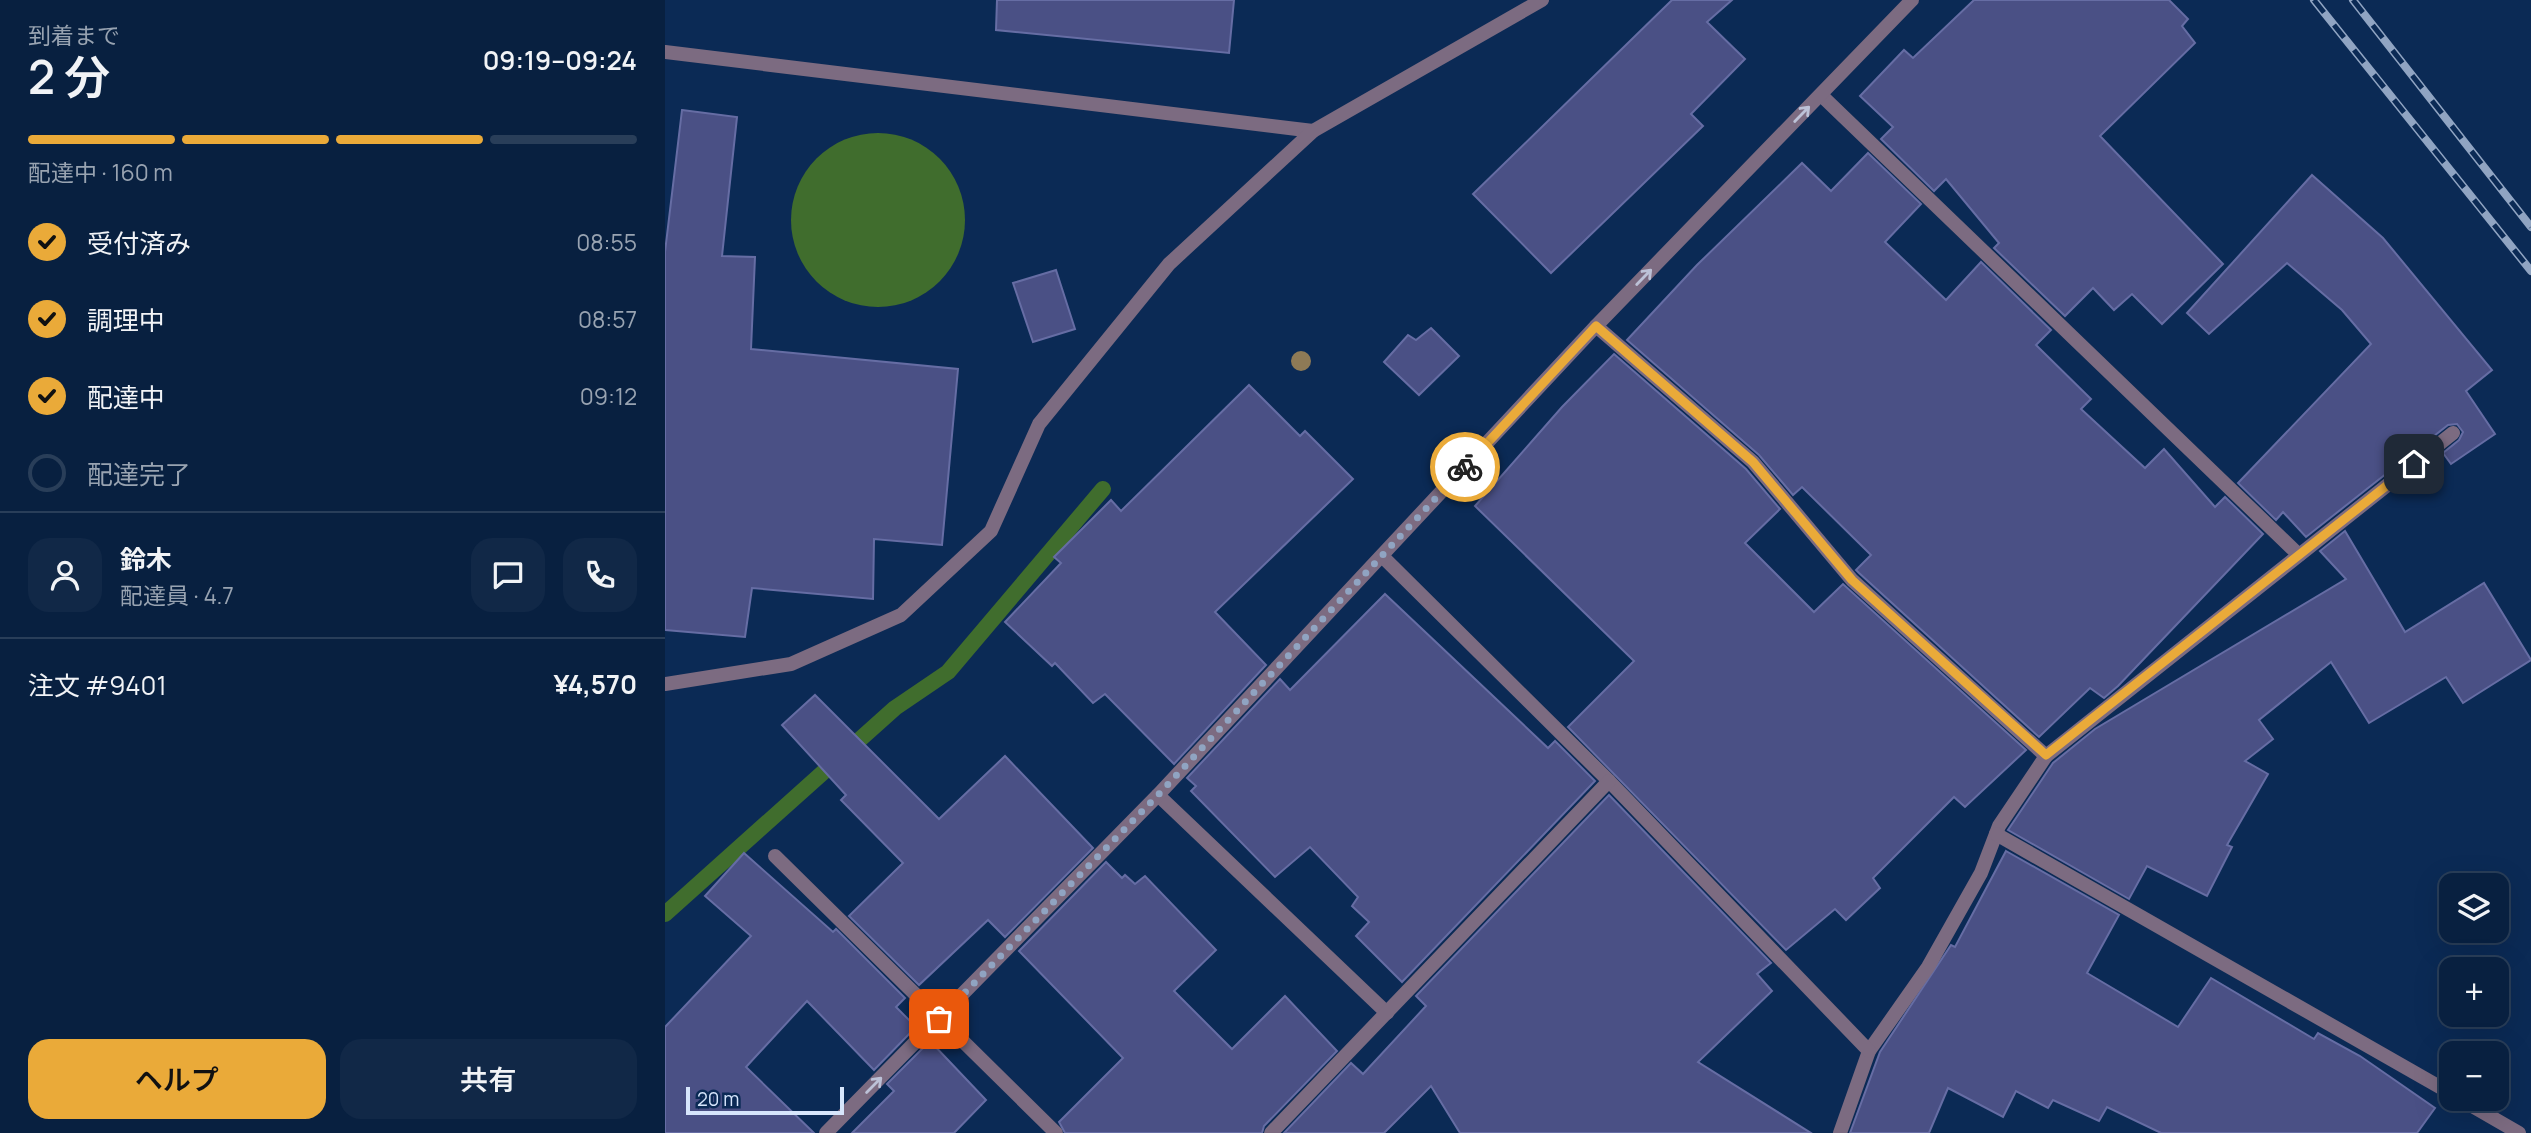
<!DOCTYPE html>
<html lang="ja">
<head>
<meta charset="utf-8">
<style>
  body { margin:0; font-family:Manrope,"Noto Sans JP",sans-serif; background:#112847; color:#f1f3f6; height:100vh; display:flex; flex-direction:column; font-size:26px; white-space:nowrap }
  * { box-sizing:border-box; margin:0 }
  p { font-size:23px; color:#98a3b1 }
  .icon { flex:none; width:38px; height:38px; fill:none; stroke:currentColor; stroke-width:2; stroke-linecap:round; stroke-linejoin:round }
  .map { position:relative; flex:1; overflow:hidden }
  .drawer { display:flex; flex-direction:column; background:#082040; width:665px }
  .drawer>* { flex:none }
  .controls { position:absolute; left:1774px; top:873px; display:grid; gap:14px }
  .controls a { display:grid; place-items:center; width:70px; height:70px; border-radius:14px; background:#082040; box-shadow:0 7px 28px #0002,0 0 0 2px #293e59; font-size:35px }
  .scale { position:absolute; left:21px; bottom:18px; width:158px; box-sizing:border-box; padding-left:7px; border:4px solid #d7e6fc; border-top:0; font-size:19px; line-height:24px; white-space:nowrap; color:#d7e6fc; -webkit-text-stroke:5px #0b2a55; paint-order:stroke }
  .pin { position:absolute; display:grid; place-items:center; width:60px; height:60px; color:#fff; margin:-30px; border-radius:14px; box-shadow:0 4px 10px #0006 }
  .courier { position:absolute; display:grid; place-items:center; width:70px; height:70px; margin:-35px; border:5px solid #eaaa39; border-radius:50%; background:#fff; color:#222; box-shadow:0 2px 9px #0007 }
  .head em { font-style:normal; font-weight:600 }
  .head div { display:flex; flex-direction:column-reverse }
  .head { display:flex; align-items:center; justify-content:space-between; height:119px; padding:0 28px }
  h1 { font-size:46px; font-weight:600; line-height:52px }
  .bar { display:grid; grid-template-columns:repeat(4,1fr); gap:10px 7px; align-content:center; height:84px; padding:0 28px }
  .bar i { height:9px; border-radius:5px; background:#293e59 }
  .bar .on { background:#eaaa39 }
  .bar p { grid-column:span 4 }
  .line { display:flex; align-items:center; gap:18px; padding:0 28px; border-top:2px solid #293e59 }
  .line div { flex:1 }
  .round { display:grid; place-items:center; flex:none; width:74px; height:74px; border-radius:21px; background:#112847 }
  ol { padding:0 28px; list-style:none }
  li { display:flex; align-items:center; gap:21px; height:77px }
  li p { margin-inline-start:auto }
  li .icon { padding:7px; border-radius:50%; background:#eaaa39; color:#111; stroke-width:4 }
  li:last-child { color:#98a3b1 }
  li i { width:38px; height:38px; border:4px solid #293e59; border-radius:50% }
  .button { display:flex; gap:14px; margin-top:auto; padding:14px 28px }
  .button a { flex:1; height:80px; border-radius:21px; background:#eaaa39; color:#111; font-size:28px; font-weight:600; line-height:80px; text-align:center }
  .button a+a { background:#112847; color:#f1f3f6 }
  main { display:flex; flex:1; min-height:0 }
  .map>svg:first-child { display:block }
  .water { fill:#406d2d }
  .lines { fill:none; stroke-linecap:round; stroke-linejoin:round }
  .stream { stroke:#406d2d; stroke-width:16 }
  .building { fill:#4a5085; stroke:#666da4; stroke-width:2 }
  .service { stroke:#7c6b81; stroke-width:14 }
  .minor { stroke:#7c6b81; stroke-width:14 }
  .rail-casing { stroke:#90a4c2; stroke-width:8 }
  .rail { stroke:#0b2a55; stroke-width:5; stroke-dasharray:16; stroke-linecap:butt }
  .tree { fill:#8e7a56 }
  .oneway { stroke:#bcc1d7 }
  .done { stroke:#90a4c2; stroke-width:7; stroke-dasharray:0 12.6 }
  .route { stroke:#eaaa39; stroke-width:9 }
</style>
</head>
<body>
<main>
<section class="drawer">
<div class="head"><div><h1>2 分</h1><p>到着まで</p></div><em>09:19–09:24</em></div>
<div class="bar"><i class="on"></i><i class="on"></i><i class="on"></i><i></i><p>配達中 · 160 m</p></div>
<ol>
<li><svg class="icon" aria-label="check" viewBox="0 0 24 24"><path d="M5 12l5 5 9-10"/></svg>受付済み<p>08:55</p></li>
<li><svg class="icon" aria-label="check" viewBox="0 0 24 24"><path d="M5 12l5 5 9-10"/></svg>調理中<p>08:57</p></li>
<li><svg class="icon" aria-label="check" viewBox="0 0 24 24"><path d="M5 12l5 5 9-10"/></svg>配達中<p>09:12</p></li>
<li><i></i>配達完了</li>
</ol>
<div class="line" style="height:126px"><a class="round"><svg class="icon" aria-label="person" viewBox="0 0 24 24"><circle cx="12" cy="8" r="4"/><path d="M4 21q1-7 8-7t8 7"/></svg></a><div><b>鈴木</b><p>配達員 · 4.7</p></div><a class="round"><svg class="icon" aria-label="chat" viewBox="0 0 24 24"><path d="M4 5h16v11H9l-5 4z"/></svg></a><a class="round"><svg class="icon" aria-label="phone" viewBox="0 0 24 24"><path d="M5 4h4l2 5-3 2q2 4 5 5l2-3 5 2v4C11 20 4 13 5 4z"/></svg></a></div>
<div class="line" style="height:91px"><div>注文 #9401</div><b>¥4,570</b></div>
<div class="button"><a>ヘルプ</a><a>共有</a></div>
</section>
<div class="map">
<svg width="1866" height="1133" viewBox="0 0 1866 1133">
  <rect width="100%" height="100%" fill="#0b2a55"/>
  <circle class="water" cx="213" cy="220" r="87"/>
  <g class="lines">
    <polyline class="stream" points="0,914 230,708 283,672 438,489"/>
  </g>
  <g class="building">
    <polygon points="332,0 569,0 564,53 331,30"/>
    <polygon points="1007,0 1067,0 1042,22 1080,59 1026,114 1038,126 886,273 808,194"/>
    <polygon points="1309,0 1504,0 1523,19 1517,26 1530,43 1435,136 1558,264 1497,324 1467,294 1449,310 1428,288 1400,316 1329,248 1334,243 1281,179 1269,191 1216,139 1228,127 1195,96 1239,50 1248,58"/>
    <polygon points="17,110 72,117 57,256 90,257 86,349 293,369 277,545 209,539 208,599 87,588 80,637 0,630 0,252"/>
    <polygon points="1203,153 1256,204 1220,242 1281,300 1316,262 1386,330 1371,345 1426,399 1416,409 1480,468 1499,449 1550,507 1560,497 1598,534 1453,686 1439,698 1425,688 1374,737 1194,573 1191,570 1206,555 1137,487 1128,495 1094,455 962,340 1032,265 1137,163 1166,191"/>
    <polygon points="1647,175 1718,238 1827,370 1801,391 1830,434 1786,464 1778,453 1794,440 1798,432 1792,424 1783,425 1641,537 1618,512 1611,520 1573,483 1706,344 1677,310 1622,263 1544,334 1522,313"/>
    <polygon points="391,270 410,329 368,342 348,283"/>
    <polygon points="766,328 794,356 754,395 719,362 743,335 751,340"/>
    <polygon points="949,354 1081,469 1115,509 1080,543 1149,612 1178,584 1361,750 1300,807 1289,797 1208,878 1215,888 1181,920 1170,909 1121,950 903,727 969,661 810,506 897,407"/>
    <polygon points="584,385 635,436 640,431 688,479 550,612 601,665 509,764 440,694 428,703 390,663 387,666 340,622 396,563 389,557 446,500 456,511"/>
    <polygon points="1680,531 1740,632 1819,583 1866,660 1798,703 1781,677 1704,723 1666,662 1594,720 1608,739 1580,761 1603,774 1562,845 1567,847 1542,896 1482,866 1464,899 1343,830 1388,763 1430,729 1681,579 1655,551"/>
    <polygon points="720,594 883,748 890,741 930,781 737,982 691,936 704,922 687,906 693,897 645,847 610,877 526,791 531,786 522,778 615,679 625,690"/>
    <polygon points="150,695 274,819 340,756 428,848 340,937 323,920 254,985 184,916 238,863 176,800 181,795 117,725"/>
    <polygon points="944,795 1106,963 1092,974 1107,991 1033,1062 1146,1133 795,1133 766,1086 719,1133 619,1133 686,1063 698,1074 761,1006 751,996"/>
    <polygon points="1341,851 1454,915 1422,973 1513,1027 1546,978 1649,1039 1653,1033 1695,1056 1770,1108 1752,1133 1496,1133 1442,1107 1434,1121 1388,1100 1383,1108 1351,1091 1338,1117 1283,1088 1264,1133 1185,1133 1215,1052 1286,945 1290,947"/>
    <polygon points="79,853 168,932 171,929 240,998 231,1007 251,1027 209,1070 142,1001 81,1067 149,1133 0,1133 0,1027 86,936 40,896"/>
    <polygon points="441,862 457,878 460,875 470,884 480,876 551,950 509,991 567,1049 620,996 672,1051 599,1126 597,1133 400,1133 394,1122 458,1058 354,951"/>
    <polygon points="265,1041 321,1100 289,1133 187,1133 229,1091 222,1084"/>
  </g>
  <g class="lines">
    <g class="service">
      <polyline points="0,52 648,131"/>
      <polyline points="0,684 126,664 236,615 326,531 374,424 504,264 648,131 877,0"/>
    </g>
    <g class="minor">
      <polyline points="1156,95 1634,555"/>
      <polyline points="931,326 1088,462 1187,580 1381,756 1334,826 1316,873 1263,967 1204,1051 1175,1133"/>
      <polyline points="718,557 944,781 1204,1051"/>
      <polyline points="1381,756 1788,433"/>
      <polyline points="493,795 722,1013"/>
      <polyline points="1331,834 1787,1094"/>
      <polyline points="110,856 391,1133"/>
      <polyline points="1795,1099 1854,1133"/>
      <polyline points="161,1133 493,795 931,326 1247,0"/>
      <polyline points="606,1133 944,781"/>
    </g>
    <g class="rail-casing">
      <g id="rail">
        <polyline points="1649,0 1866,271"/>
        <polyline points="1688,0 1866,227"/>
      </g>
    </g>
    <use href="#rail" class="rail"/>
  </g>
  <circle class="tree" cx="636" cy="361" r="10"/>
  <defs><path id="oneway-shaft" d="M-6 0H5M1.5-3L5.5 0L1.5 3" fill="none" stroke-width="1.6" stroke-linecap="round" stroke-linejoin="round" transform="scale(1.75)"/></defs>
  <g class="oneway">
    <use href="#oneway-shaft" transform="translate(1137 114) rotate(-46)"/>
    <use href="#oneway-shaft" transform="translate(979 277) rotate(-46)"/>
    <use href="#oneway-shaft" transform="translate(209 1085) rotate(-45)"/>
  </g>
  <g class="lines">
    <polyline class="done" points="274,1019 493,795 800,467"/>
    <polyline class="route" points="800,467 931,326 1088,462 1187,580 1381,755 1749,464"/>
  </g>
</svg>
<div class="controls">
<a><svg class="icon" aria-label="layers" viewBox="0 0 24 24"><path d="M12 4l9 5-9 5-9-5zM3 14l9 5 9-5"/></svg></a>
<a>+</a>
<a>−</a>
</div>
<div class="scale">20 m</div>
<div class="pin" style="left:274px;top:1019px;background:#ea580c"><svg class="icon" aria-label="bag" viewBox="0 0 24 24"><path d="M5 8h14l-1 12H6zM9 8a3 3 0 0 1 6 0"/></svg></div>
<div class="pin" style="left:1749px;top:464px;background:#1f2937"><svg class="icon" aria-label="home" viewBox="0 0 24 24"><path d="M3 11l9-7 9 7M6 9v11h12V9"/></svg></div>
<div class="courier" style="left:800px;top:467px"><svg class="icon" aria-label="bike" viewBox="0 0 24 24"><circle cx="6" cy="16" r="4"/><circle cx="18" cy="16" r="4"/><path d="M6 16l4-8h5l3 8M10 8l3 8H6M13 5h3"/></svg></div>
</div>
</main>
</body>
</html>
